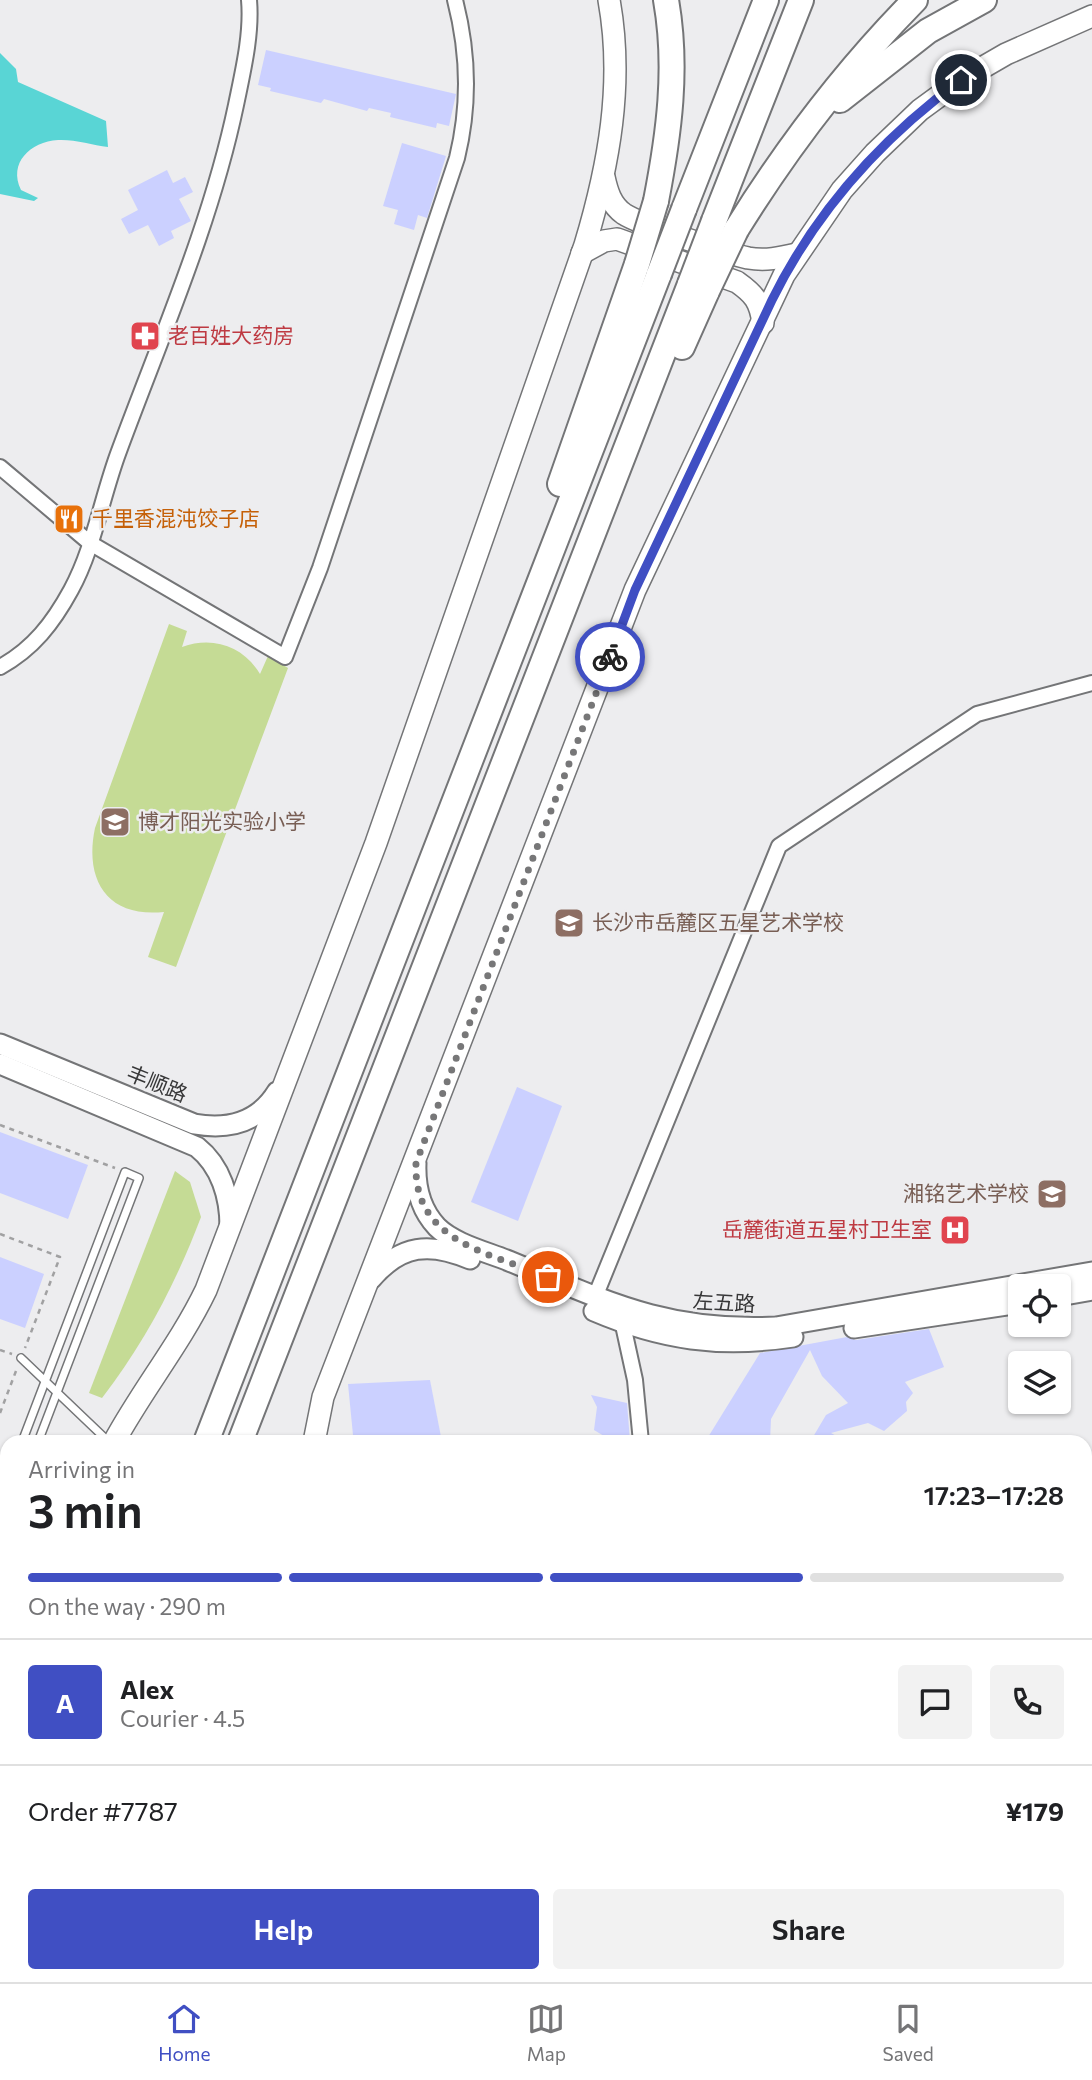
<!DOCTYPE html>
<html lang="en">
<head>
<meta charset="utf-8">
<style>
  body { margin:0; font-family:Commissioner,"Noto Sans SC",sans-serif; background:#f2f2f2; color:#202124; height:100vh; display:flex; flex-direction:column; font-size:26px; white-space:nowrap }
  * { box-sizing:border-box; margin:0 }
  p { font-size:23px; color:#757577 }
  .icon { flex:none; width:38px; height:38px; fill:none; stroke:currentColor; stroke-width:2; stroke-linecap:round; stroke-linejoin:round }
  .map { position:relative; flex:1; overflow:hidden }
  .panel { position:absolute; left:0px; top:1435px; width:1092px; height:548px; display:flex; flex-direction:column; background:#fff; border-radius:21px 21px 0 0; box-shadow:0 2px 5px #0004 }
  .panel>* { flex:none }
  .fabs { position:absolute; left:1008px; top:1274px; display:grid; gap:14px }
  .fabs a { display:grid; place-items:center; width:63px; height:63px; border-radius:7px; background:#fff; box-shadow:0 2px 5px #0004; font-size:35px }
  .pin { position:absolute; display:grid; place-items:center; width:60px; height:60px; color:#fff; margin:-30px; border:4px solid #fff; border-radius:50%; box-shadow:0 2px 7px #0007 }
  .courier { position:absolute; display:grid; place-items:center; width:70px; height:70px; margin:-35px; border:5px solid #404fc3; border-radius:50%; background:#fff; color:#222; box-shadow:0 2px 9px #0007 }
  .head em { font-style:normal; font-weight:600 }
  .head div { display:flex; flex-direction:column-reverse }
  .head { display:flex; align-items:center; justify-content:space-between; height:119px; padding:0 28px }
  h1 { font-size:46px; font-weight:600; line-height:52px }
  .bar { display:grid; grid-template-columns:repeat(4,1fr); gap:10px 7px; align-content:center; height:84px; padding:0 28px }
  .bar i { height:9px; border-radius:5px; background:#e0e0e0 }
  .bar .selected { background:#404fc3 }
  .bar p { grid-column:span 4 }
  .line { display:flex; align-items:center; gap:18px; padding:0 28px; border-top:2px solid #e0e0e0 }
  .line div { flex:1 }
  .round { display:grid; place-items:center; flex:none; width:74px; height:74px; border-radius:7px; background:#f2f2f2 }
  .primary-button { display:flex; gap:14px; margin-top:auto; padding:14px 28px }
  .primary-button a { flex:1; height:80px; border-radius:7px; background:#404fc3; color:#fff; font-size:28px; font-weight:600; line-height:80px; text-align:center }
  .primary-button a+a { background:#f2f2f2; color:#202124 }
  .dock { display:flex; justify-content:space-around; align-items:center; height:98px; border-top:2px solid #e0e0e0; background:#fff; font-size:19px; color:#757577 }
  .dock a { display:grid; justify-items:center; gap:4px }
  .dock .selected { color:#404fc3 }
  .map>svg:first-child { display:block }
  .green { fill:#c5db95 }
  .water { fill:#59d5d5 }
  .building { fill:#cbd0ff }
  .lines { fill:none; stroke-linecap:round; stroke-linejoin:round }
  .lane-casing { stroke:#747577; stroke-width:10 }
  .street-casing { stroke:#747577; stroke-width:18 }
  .secondary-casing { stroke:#747577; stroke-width:23 }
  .primary-casing { stroke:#747577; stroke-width:24 }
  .highway-casing { stroke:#747577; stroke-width:28 }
  .path { stroke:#a1a1a2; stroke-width:2.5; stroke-dasharray:5 5; stroke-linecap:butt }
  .lane { stroke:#fff; stroke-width:7 }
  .street { stroke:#fff; stroke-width:14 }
  .secondary { stroke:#fff; stroke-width:19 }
  .primary { stroke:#fff; stroke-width:21 }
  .highway { stroke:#fff; stroke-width:24 }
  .highway-bridge-casing { stroke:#747577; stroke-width:28; stroke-linecap:butt }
  .highway-bridge { stroke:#fff; stroke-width:24 }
  .done { stroke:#777778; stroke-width:7; stroke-dasharray:0 12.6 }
  .route { stroke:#404fc3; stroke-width:9 }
  .labels { text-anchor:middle; stroke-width:5; stroke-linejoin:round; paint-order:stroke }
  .health-label { font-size:21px; fill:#be3a42; stroke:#ededef; text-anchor:start }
  .food-label { font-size:21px; fill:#c56008; stroke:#ededef; text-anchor:start }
  .education-label { font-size:21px; fill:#785e54; stroke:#ededef; text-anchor:start }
  .street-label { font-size:21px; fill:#373738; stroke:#ededef }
</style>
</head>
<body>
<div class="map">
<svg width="1092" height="1982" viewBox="0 0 1092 1982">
  <rect width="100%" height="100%" fill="#ededef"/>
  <g class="green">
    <path d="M169,624L187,631L182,647C213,636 243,646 260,674L268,656L288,668L176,967L148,957L164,912C107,918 84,880 95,828Z"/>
    <path d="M175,1171L190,1182L201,1217C176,1283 145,1342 102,1398L89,1393Z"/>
    <polygon points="7,1605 7,1714 4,1722 0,1720 0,1624"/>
    <polygon points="1085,1790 1092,1790 1092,1982 497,1982 497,1976 1085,1976"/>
  </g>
  <path class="water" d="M0,53L16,69L18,82L106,121L108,147C92,145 74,139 58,140C30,142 8,163 21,190L38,198L34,201L0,194Z"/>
  <g class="building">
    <polygon points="266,50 456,94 449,126 437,123 436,128 390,117 391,113 369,108 367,111 324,99 321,103 270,91 271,88 258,85"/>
    <polygon points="402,143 446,156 427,218 418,215 414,230 394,224 398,210 383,206"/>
    <polygon points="167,170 173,183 185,177 193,192 179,199 191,221 171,231 174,238 159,246 148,225 129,234 121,219 138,210 128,190"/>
    <polygon points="517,1087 562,1106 518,1221 471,1202"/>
    <polygon points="0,1132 88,1165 68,1219 0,1193"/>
    <polygon points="0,1257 44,1274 25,1328 0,1319"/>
    <polygon points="929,1329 944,1367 905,1382 913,1393 906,1402 907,1411 884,1431 868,1423 831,1433 847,1442 810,1442 826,1415 848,1403 822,1376 810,1350 771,1419 770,1442 705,1442 760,1353 847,1337 856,1340"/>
    <polygon points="430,1380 442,1442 366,1442 353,1435 348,1384"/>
    <polygon points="591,1395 627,1403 630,1441 614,1442 594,1430 597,1407"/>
  </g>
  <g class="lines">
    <g class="lane-casing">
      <g id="lane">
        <polyline points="21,1358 109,1442"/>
        <polyline points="22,1442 125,1172 139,1178 38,1442"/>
        <polyline points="0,1500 7,1482"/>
        <polyline points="0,1541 7,1522"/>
        <polyline points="0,1738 7,1741"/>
      </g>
    </g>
    <g class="street-casing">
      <g id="street">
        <path d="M0,467L90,543L285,657L320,568L457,158C470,105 469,54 455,0"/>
        <path d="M0,667C33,649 53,623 71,590C94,548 102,496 119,451C161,337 211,224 236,105C243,71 252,34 249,0"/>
        <polyline points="595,1297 779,846 977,714 1092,683"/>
        <polyline points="621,1316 635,1380 641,1442"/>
      </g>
    </g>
    <g class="secondary-casing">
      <g id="secondary">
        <path d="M0,1044L194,1124C228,1130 258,1123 277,1092"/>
        <path d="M0,1064L197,1147C221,1166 230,1197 230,1227"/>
        <path d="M416,1163C415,1187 420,1209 437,1227C454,1244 487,1252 509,1261C608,1302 666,1332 776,1327L1092,1272"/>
        <path d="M371,1279C401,1244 430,1242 470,1259"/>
        <polyline points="1059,1296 1092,1290"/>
        <path d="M594,1311C662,1340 720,1348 793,1337"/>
        <polyline points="854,1328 1020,1303"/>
      </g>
    </g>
    <g class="primary-casing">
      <g id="primary">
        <path d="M604,177C607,191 611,205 624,214C641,225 727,253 748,258C765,261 780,258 797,254"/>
        <path d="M582,253L604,241L617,239L737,282C754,294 760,301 763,323"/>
        <path d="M114,1442C142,1390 180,1344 206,1290L376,843L585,245C609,165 624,83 609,0"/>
        <polyline points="314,1442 323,1397 635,590 784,275 842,190 875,153 920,110 961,80 1006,54 1092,16"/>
        <polyline points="0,1814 7,1796"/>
        <polyline points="90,1982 93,1976"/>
      </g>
    </g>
    <g class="highway-casing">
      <g id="highway">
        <polyline points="840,100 928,31 984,0"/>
        <path d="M656,201C669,134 678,68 666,0"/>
        <polyline points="684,209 766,0"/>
        <polyline points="714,221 801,0"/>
        <path d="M736,230C788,146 846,70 915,0"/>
        <polyline points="682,347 707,291"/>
        <polyline points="560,484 637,264"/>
        <polyline points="206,1442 659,274"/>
        <polyline points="240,1442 690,284"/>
        <polyline points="0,1972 7,1954"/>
        <polyline points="30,1982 32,1976"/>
      </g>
    </g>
    <g class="path">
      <polyline points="0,1125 115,1168"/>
      <polyline points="0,1234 60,1257 25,1348"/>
      <polyline points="0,1350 12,1354"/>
      <polyline points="0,1413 16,1371"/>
    </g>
    <use href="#lane" class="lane"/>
    <use href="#street" class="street"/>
    <use href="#secondary" class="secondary"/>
    <use href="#primary" class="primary"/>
    <use href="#highway" class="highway"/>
    <g class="highway-bridge-casing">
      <g id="highway-bridge">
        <polyline points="637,264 656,201"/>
        <polyline points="659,274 684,209"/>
        <polyline points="690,284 714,221"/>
        <polyline points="707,291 736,230"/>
      </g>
    </g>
    <use href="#highway-bridge" class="highway-bridge"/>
  </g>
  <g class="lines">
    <path class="done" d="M548,1277C488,1252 413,1242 416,1163L610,657"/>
    <path class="route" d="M610,657L635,590L772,300C816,211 882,138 961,80"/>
  </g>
  <defs>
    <g id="pharmacy-square" transform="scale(1.575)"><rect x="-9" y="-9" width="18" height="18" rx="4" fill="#e0444e" stroke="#ededef"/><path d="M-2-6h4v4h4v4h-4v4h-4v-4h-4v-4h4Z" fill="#fff"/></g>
    <g id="restaurant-square" transform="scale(1.575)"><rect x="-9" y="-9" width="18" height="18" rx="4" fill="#e8710a" stroke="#ededef"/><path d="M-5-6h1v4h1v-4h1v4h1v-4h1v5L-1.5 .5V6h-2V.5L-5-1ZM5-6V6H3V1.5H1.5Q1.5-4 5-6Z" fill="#fff"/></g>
    <g id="school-square" transform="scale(1.575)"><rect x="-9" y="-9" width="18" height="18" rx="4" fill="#8d6e63" stroke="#ededef"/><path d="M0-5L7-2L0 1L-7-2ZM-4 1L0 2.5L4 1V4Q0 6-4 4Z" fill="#fff"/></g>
    <g id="hospital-square" transform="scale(1.575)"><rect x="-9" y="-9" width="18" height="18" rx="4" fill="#e0444e" stroke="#ededef"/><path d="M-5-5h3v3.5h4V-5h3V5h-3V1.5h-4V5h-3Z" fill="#fff"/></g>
  </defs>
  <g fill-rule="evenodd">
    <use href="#pharmacy-square" x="145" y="336"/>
    <use href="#restaurant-square" x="69" y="519"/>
    <use href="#school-square" x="115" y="822"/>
    <use href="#school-square" x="569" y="923"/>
    <use href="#school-square" x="1052" y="1194"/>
    <use href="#hospital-square" x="955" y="1230"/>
  </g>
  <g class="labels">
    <g class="health-label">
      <text x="168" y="343">老百姓大药房</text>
      <text x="932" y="1237" text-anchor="end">岳麓街道五星村卫生室</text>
    </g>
    <g class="food-label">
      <text x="92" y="526">千里香混沌饺子店</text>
    </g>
    <g class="education-label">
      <text x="138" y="829">博才阳光实验小学</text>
      <text x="592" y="930">长沙市岳麓区五星艺术学校</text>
      <text x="1029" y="1201" text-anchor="end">湘铭艺术学校</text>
    </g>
    <g class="street-label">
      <text transform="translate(157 1084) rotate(22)" y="7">丰顺路</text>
      <text transform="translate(724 1303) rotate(3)" y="7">左五路</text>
    </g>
  </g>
</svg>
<div class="fabs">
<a><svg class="icon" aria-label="locate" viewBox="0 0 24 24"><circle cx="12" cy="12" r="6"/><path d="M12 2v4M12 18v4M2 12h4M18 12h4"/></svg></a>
<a><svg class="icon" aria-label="layers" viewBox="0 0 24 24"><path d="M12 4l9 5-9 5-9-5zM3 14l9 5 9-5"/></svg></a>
</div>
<div class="pin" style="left:548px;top:1277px;background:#ea580c"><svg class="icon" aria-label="bag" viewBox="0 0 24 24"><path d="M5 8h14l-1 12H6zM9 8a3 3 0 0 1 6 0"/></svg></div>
<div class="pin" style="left:961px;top:80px;background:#1f2937"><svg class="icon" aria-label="home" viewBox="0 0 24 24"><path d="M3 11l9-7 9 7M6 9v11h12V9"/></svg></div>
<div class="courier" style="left:610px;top:657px"><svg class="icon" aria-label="bike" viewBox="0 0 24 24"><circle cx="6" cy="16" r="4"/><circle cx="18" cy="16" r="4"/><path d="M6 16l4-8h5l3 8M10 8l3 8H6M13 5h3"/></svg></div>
<section class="panel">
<div class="head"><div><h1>3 min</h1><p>Arriving in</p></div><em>17:23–17:28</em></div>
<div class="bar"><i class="selected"></i><i class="selected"></i><i class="selected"></i><i></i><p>On the way · 290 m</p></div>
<div class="line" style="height:126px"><b class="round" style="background:#404fc3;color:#fff">A</b><div><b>Alex</b><p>Courier · 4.5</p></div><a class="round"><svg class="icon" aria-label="chat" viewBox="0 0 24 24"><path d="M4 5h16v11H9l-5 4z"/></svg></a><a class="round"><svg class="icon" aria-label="phone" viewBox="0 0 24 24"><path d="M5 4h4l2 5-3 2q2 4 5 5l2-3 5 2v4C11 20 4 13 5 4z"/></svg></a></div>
<div class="line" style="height:91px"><div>Order #7787</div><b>¥179</b></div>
<div class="primary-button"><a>Help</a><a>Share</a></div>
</section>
</div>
<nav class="dock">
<a class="selected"><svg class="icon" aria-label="home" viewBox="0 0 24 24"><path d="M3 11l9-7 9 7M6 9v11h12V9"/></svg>Home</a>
<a><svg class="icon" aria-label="map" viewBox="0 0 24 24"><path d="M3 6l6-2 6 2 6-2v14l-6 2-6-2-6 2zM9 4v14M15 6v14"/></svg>Map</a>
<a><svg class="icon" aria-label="saved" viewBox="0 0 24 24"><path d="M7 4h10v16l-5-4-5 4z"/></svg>Saved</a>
</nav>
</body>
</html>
